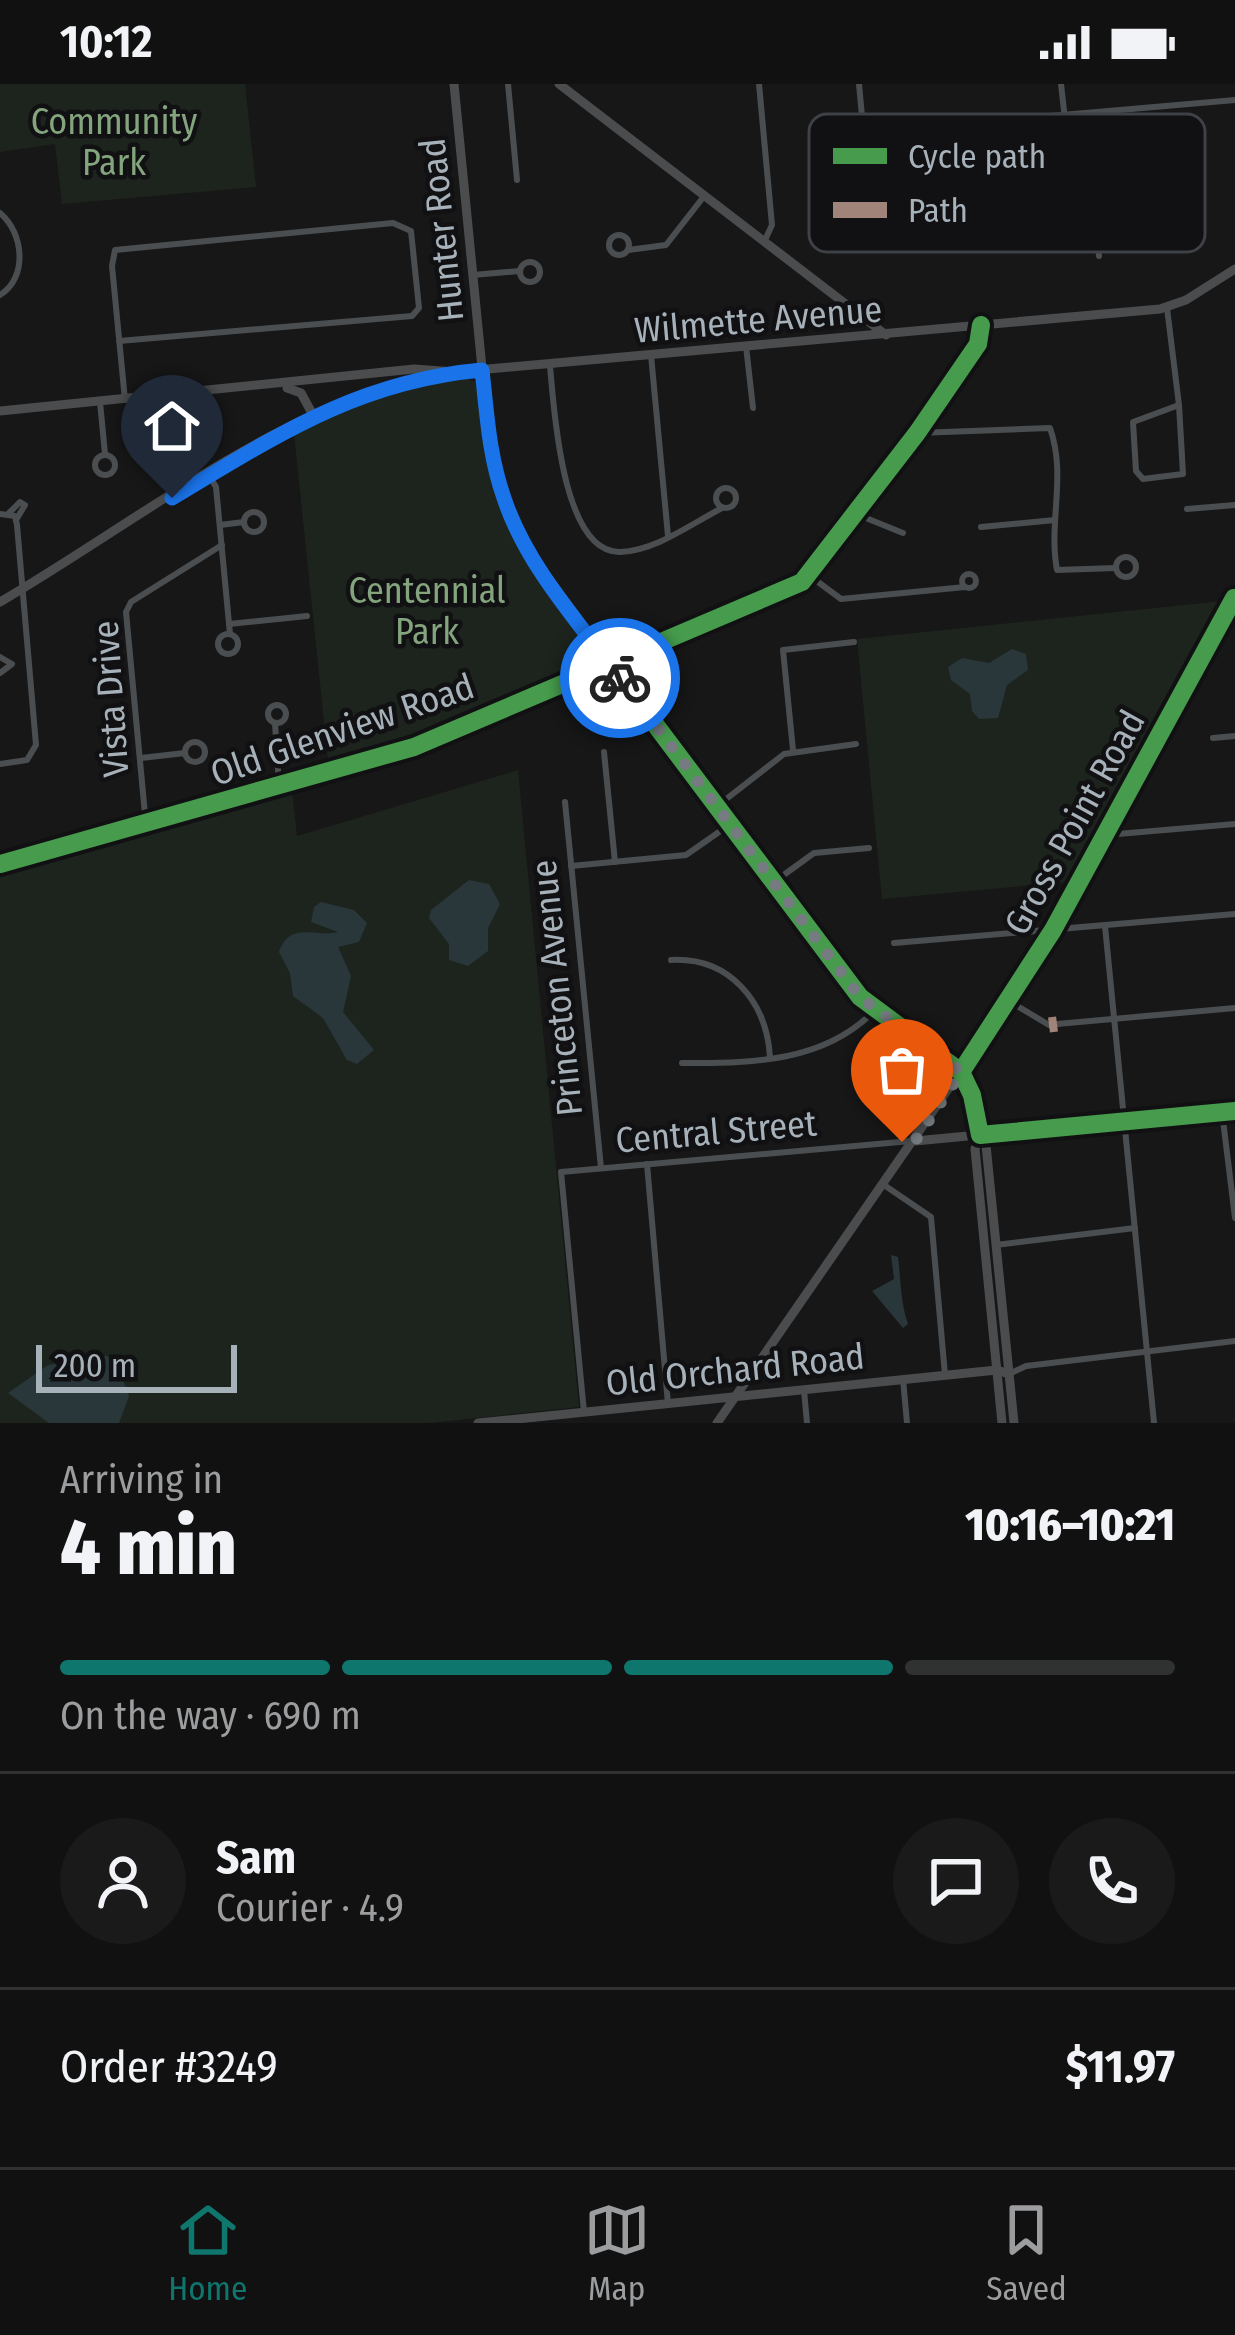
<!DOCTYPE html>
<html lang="en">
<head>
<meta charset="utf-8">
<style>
  body { margin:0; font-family:"Fira Sans Condensed",sans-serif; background:#1a1a1a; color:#f1f3f6; height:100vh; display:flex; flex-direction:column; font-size:45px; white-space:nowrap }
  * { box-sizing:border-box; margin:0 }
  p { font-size:39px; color:#9c9d9f }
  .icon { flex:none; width:66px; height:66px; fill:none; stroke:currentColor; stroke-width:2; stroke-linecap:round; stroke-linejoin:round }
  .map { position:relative; height:1339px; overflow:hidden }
  .sheet { display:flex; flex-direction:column; background:#111; flex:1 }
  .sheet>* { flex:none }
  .scale { position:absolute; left:36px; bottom:30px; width:201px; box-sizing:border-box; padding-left:12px; border:6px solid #a7b1b9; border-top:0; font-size:33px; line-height:42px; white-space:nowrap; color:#a7b1b9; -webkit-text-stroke:9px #111113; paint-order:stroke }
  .pin { position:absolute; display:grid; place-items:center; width:102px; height:102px; color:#fff; margin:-123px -51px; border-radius:50% 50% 50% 0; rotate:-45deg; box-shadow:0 0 12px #0007 }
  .pin .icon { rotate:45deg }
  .courier { position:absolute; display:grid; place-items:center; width:120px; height:120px; margin:-60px; border:9px solid #1a73e8; border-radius:50%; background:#fff; color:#222; box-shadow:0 3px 15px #0007 }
  .overview em { font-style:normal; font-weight:800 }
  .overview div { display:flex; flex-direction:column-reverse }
  .overview { display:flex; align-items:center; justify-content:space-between; height:204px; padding:0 60px }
  h1 { font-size:78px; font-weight:800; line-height:90px }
  .bar { display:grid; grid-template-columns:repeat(4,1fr); gap:18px 12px; align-content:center; height:144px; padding:0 60px }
  .bar i { height:15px; border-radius:9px; background:#303131 }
  .bar .on { background:#0f766e }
  .bar p { grid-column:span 4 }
  .line { display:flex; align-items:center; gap:30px; padding:0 60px; border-top:3px solid #303131 }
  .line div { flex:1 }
  .round { display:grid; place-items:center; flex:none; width:126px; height:126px; border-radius:63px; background:#1a1a1a }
  .status { display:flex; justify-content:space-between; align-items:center; height:84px; padding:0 60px; background:#111; direction:ltr }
  .status svg { height:33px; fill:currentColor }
  .dock { display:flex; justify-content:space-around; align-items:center; height:168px; border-top:3px solid #303131; background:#111; font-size:33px; color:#9c9d9f }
  .dock a { display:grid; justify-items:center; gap:6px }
  .dock .on { color:#0f766e }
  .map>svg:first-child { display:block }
  .green { fill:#1d241d }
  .water { fill:#29363a }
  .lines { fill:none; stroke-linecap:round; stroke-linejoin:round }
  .street { stroke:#4b4e50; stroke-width:6 }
  .secondary { stroke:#4a4c4e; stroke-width:9 }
  .quiet { stroke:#a18479; stroke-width:15; stroke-dasharray:30 15; stroke-linecap:butt }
  .cycleway-casing { stroke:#111113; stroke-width:26 }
  .cycleway { stroke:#469c4c; stroke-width:18 }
  .done { stroke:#757b80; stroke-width:12; stroke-dasharray:0 21.6 }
  .route { stroke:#1a73e8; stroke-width:15 }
  .labels { text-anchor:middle; stroke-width:9; stroke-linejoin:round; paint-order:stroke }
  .park-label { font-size:36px; fill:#84a47e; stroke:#111113 }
  .street-label { font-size:36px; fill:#a7b1b9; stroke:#111113 }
  .key { fill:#111113; stroke:#3e4145; stroke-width:3 }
  .key-label { font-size:33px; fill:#a7b1b9 }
</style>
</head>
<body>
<div class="status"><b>10:12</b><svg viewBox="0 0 49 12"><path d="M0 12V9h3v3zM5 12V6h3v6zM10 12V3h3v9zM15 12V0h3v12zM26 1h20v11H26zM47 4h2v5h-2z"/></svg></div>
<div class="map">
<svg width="1235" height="1339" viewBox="0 0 1235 1339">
  <rect width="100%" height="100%" fill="#171717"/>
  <g class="green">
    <polygon points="0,0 245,0 256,103 62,120 55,60 0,68"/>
    <polygon points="461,293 476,298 488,378 506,430 518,457 591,565 593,577 434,649 329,685 294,350 365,316"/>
    <polygon points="1222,517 1066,798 882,815 857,555"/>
    <polygon points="518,686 579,1323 430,1339 0,1339 0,785 292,706 297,752"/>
  </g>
  <g class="water">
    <polygon points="1012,565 1026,570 1028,586 1007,601 998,634 979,635 972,627 970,610 951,596 948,583 962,574 989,579"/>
    <polygon points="469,796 489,800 500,820 488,844 488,867 468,882 449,876 449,860 429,834 431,826"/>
    <path d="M321,818L354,826L367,839L359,858L338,863L351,892L343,928L374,966L357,980L347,976L323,934L293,912L290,889L279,868C290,836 316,854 338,848L311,838L314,823Z"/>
    <path d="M891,1171L898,1173C901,1196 900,1216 908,1240L903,1244L872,1207L894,1195Z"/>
    <polygon points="106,1272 135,1277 121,1291 129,1312 119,1339 49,1339 8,1309 48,1281"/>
  </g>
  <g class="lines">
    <g class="street">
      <polyline points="508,0 517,96"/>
      <polyline points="759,0 772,141 765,156"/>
      <polyline points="859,0 873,151"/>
      <polyline points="1061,0 1069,71 1093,109 1099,172"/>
      <polyline points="978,39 986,123"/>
      <polyline points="864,48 1235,16"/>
      <circle cx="987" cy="132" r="9"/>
      <path d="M0,129C24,149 28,194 0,211"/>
      <circle cx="619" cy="161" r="10"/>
      <polyline points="628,166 666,161 705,111"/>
      <circle cx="530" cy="188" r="10"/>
      <polyline points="473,191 520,187"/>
      <polyline points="1167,224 1179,321"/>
      <polyline points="119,257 412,232 419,224 411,147 393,139 115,166 112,182 125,316"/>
      <polyline points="746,262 753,324"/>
      <polyline points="651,271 668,452"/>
      <path d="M550,282C554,325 562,469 620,468C655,467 691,440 722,424"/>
      <polyline points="100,318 105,370"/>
      <polygon points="1179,321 1183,390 1143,395 1136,387 1133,338"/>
      <path d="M917,349L1050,344C1067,392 1048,438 1057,486L1116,484"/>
      <circle cx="105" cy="381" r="10"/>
      <polyline points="209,391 216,403 230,550"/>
      <circle cx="726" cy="414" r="10"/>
      <polyline points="1187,425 1235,421"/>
      <circle cx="254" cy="438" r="10"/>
      <polyline points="0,430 15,432 17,441 36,661 27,676 0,680"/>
      <polyline points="8,430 20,418 25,421 16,436"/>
      <polyline points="856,430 903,449"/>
      <polyline points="220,441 244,438"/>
      <polyline points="981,443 1055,436"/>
      <circle cx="1126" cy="483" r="10"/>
      <circle cx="969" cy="497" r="7"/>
      <polyline points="810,492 841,515 965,503"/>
      <polyline points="229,540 307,532"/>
      <circle cx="228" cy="560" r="10"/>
      <polyline points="0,573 12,580 0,589"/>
      <circle cx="277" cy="630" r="9"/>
      <polyline points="275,639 279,700"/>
      <polyline points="1213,654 1235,652"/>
      <circle cx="195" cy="668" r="10"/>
      <polyline points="793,666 783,566 854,558"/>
      <polyline points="604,668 615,778"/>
      <polyline points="141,674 185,669"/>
      <polyline points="565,718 601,1084"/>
      <polyline points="716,723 784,670 856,660"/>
      <polyline points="146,741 126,528 131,518 222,461"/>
      <polyline points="1106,751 1235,740"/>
      <polyline points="571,782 686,771 729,741"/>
      <polyline points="774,798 814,769 869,764"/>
      <polyline points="1105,842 1154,1339"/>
      <polyline points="894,859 1235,830"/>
      <path d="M671,876C729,873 767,917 770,974"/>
      <polyline points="1009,917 1049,941"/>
      <polyline points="1057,940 1235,924"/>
      <path d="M682,979C752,979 825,979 876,925"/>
      <polyline points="1222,1028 1235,1134"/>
      <polyline points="647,1080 668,1320"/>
      <polyline points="884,1101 931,1133 945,1291"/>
      <polyline points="996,1161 1135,1144"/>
      <polyline points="1009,1290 1026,1282 1235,1257"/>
      <polyline points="903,1295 907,1339"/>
      <polyline points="804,1306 807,1339"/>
      <polyline points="584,1328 561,1088 911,1057"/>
    </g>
    <g class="secondary">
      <polyline points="454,0 489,355 505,420 535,476 823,868 860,913 961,988 972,1011 986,1061 1014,1339"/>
      <polyline points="559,0 886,251"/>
      <polyline points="287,304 301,309 313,331"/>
      <polyline points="0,327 414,285 455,288 1160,225 1186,216 1235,185"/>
      <path d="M0,518C131,442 289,315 438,291"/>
      <polyline points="0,780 414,663 802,498 917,349 978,260 981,241"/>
      <polyline points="980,1051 975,1065 1002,1339"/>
      <polyline points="915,1057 1235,1027"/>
      <polyline points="478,1339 997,1286 1009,1290"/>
      <polyline points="717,1339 1009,917 1235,510"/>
    </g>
    <polyline class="quiet" points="1049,941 1057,940"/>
    <g class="cycleway-casing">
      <g id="cycleway">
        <polyline points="609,579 860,913 961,988 972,1011 980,1051 1235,1027"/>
        <polyline points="0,780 414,663 802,498 917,349 978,260 981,241"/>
        <polyline points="961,988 1053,846 1234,514"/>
      </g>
    </g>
    <use href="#cycleway" class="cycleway"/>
  </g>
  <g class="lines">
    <polyline class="done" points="620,594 860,913 961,988 915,1057 902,1058"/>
    <path class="route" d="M172,414C276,352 358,297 482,286C487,330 489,372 504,414C526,481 579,539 620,594"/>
  </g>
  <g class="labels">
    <g class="park-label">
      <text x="114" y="50">Community<tspan x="114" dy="41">Park</tspan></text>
      <text x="427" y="519">Centennial<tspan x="427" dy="41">Park</tspan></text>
    </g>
    <g class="street-label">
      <text transform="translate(441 146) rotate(-96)" y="13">Hunter Road</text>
      <text transform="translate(758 235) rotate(-5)" y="13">Wilmette Avenue</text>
      <text transform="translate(110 615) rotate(-94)" y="13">Vista Drive</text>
      <text transform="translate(342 645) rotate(-19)" y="13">Old Glenview Road</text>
      <text transform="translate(1074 738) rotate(-61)" y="13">Gross Point Road</text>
      <text transform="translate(556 904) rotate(-96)" y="13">Princeton Avenue</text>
      <text transform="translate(716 1047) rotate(-5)" y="13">Central Street</text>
      <text transform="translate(735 1285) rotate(-6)" y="13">Old Orchard Road</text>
    </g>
  </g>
  <rect x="809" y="30" width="396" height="138" rx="18" class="key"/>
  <rect x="833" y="64" width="54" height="16" fill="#469c4c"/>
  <rect x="833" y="118" width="54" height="16" fill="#a18479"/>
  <g class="key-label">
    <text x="908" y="84">Cycle path</text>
    <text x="908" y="138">Path</text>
  </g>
</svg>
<div class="scale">200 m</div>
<div class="pin" style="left:902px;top:1058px;background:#ea580c"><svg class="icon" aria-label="bag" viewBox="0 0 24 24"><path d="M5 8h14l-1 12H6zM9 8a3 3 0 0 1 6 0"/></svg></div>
<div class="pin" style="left:172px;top:414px;background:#1f2937"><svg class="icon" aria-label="home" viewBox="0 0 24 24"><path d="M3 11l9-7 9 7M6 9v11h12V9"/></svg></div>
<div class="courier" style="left:620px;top:594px"><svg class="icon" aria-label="bike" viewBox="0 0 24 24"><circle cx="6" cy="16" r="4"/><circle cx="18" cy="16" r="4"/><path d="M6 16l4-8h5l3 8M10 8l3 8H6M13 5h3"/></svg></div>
</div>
<section class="sheet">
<div class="overview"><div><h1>4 min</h1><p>Arriving in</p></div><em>10:16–10:21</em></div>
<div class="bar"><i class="on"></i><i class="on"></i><i class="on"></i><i></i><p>On the way · 690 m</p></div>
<div class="line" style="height:216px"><a class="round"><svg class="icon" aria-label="person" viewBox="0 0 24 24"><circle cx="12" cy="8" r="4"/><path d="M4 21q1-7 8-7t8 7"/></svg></a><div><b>Sam</b><p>Courier · 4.9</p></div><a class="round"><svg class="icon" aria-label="chat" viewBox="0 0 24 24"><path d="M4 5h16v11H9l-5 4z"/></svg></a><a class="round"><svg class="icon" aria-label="phone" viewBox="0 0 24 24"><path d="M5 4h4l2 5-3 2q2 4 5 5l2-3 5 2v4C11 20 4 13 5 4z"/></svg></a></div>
<div class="line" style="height:156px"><div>Order #3249</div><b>$11.97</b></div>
</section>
<nav class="dock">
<a class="on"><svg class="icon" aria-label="home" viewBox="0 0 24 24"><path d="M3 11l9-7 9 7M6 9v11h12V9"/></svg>Home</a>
<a><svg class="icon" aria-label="map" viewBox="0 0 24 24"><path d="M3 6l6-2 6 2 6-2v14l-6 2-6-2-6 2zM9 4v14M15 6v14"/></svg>Map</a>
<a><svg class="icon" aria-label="saved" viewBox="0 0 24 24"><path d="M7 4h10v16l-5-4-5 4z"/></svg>Saved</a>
</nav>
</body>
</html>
